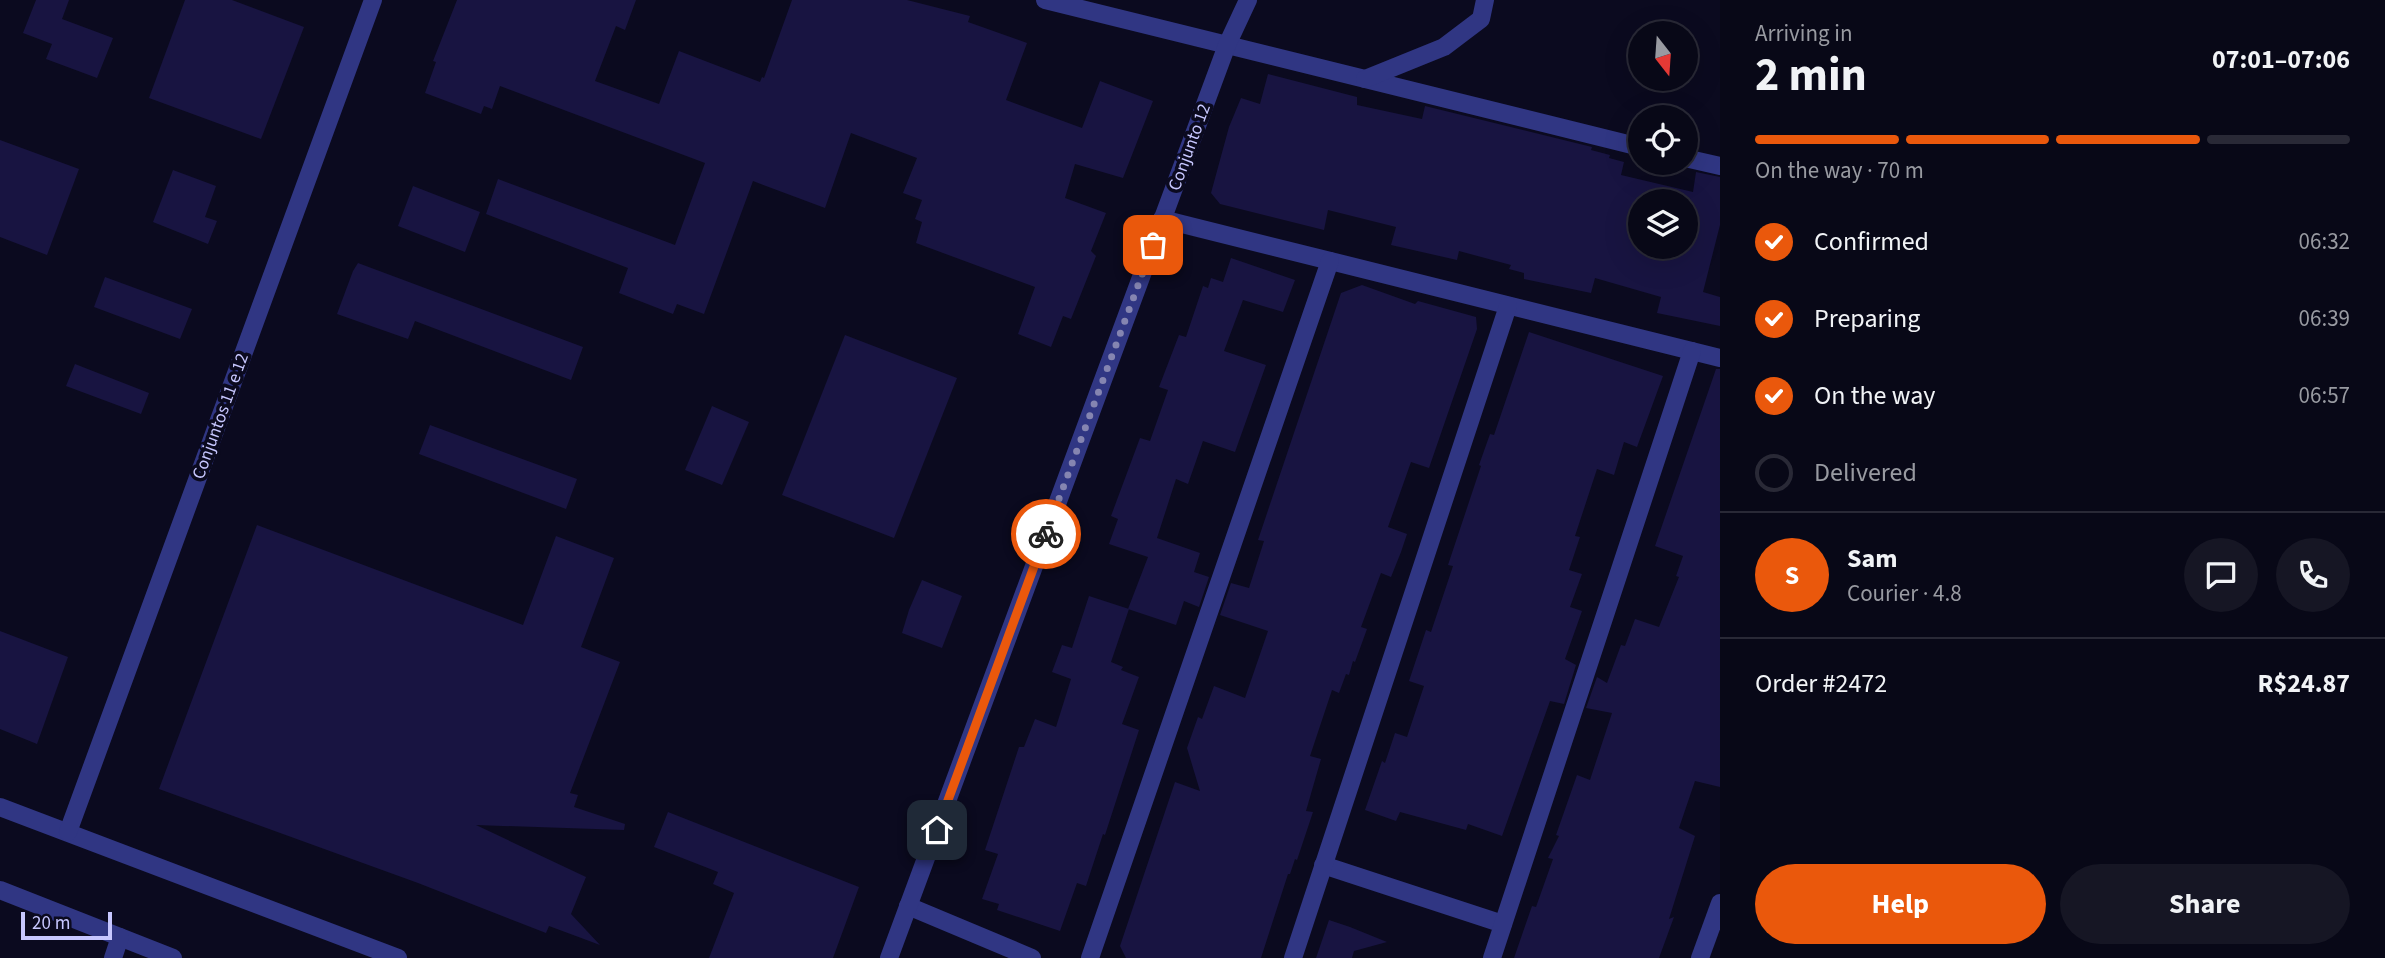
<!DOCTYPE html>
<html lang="en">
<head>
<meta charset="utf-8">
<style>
  body { margin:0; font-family:"Source Sans 3",sans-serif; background:#161624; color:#f1f3f6; height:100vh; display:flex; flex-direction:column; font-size:26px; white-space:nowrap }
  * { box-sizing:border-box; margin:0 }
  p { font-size:23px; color:#989aa1 }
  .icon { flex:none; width:38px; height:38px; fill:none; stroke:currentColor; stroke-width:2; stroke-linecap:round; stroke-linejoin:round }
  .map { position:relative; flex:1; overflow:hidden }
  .drawer { display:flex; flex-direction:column; background:#080817; width:665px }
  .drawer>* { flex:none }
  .needle { width:46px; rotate:163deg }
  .fabs { position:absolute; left:1628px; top:21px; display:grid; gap:14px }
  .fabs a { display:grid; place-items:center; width:70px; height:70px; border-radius:50%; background:#080817; box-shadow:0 7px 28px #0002,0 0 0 2px #292936; font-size:35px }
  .scale { position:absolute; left:21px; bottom:18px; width:91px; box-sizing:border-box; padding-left:7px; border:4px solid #c7c7ff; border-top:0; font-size:19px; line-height:24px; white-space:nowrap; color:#c7c7ff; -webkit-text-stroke:5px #0b0a1f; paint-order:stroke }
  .pin { position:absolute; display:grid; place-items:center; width:60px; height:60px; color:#fff; margin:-30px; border-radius:14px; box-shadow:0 4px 10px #0006 }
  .courier { position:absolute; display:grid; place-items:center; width:70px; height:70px; margin:-35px; border:5px solid #ea580c; border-radius:50%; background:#fff; color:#222; box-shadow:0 2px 9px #0007 }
  .head em { font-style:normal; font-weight:700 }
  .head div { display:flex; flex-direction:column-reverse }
  .head { display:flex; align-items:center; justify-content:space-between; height:119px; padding:0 35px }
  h1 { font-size:46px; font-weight:700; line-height:52px }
  .bar { display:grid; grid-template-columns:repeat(4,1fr); gap:10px 7px; align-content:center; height:84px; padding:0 35px }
  .bar i { height:9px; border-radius:5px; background:#292936 }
  .bar .active { background:#ea580c }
  .bar p { grid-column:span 4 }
  .line { display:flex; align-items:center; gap:18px; padding:0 35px; border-top:2px solid #292936 }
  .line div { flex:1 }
  .round { display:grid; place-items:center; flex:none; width:74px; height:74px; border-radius:37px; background:#161624 }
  ol { padding:0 35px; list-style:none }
  li { display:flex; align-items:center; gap:21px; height:77px }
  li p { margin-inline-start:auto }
  li .icon { padding:7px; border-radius:50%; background:#ea580c; color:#fff; stroke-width:4 }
  li:last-child { color:#989aa1 }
  li i { width:38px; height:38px; border:4px solid #292936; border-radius:50% }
  .primary-button { display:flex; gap:14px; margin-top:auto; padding:14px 35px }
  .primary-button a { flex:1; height:80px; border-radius:42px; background:#ea580c; color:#fff; font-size:28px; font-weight:700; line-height:80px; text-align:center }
  .primary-button a+a { background:#161624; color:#f1f3f6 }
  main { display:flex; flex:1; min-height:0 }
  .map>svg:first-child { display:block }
  .building { fill:#181441; fill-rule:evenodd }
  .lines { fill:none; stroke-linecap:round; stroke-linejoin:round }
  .minor { stroke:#303683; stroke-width:18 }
  .done { stroke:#8585b1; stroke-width:7; stroke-dasharray:0 12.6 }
  .route { stroke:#ea580c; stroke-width:9 }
  .labels { text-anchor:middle; stroke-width:7; stroke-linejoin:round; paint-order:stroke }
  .street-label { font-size:18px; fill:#c7c7ff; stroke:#0b0a1f }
</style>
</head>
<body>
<main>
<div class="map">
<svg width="1720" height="958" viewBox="0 0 1720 958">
  <rect width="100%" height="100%" fill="#0b0a1f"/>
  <g class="building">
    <polygon points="36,0 69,0 62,19 113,38 97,78 46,59 52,44 23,33"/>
    <polygon points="185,0 232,0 304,27 261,139 149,98"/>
    <polygon points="457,0 636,0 625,30 616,26 595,81 659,104 679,51 760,82 762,77 764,78 792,0 907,0 970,16 968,22 1027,43 1006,100 1082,128 1100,81 1153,101 1123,178 1075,164 1065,198 1106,213 1091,251 1096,256 1071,319 1063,316 1051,347 1018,334 1035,287 916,243 922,222 915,219 922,200 903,193 917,158 851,133 825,208 753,181 704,314 677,304 673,314 619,293 628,268 486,214 498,179 675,245 705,163 500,86 492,109 484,106 481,114 425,93 436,62 433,61"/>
    <path d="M1268,74L1357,97V105L1422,119L1425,106L1592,147L1591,150L1610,155L1609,158L1624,162L1621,175L1693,192L1696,172L1720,177V225L1703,292L1720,297V326L1657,313L1661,297L1595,278L1591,293L1524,279V273L1509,269L1511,265L1459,251L1457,260L1391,245L1396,227L1328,210L1324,230L1220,204L1211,193L1229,127L1241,98L1260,104ZM1640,201H1685V247H1640Z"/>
    <polygon points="0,140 79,169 47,255 0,237"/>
    <polygon points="173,170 216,186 205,217 217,221 208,244 153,222"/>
    <polygon points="413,186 480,212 465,252 398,226"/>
    <polygon points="1231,258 1295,280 1283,312 1243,300 1224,351 1266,365 1235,452 1203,441 1188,484 1176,479 1157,538 1200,553 1194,572 1209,577 1199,607 1184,601 1176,625 1128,609 1148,557 1109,544 1118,519 1111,516 1140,438 1150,441 1168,390 1159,387 1179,335 1186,337 1203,286 1208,288 1211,278 1223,282"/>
    <polygon points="358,263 583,347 571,380 415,321 408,339 337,314 353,271"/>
    <polygon points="105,277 192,309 180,339 94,307"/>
    <polygon points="1362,285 1415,304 1418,301 1476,317 1477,329 1429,468 1411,462 1388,527 1407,534 1401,552 1391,577 1381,573 1361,627 1367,629 1355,662 1353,661 1349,675 1346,674 1339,693 1332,690 1310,756 1321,759 1306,811 1313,812 1297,860 1295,859 1290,874 1288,874 1261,958 1126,958 1120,946 1175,782 1200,791 1187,748 1198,717 1202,719 1214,686 1245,698 1268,631 1220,615 1231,583 1249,588 1264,541 1258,540 1341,293"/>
    <polygon points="1529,332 1663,376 1637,447 1624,442 1614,475 1597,469 1575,536 1580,537 1569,570 1582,574 1570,607 1582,611 1565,659 1576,665 1564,704 1550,701 1502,836 1468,824 1466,830 1400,812 1396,821 1365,810 1382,761 1385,763 1395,733 1407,737 1424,686 1409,681 1426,630 1431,632 1453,566 1448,565 1481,466 1479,465 1490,434 1494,435"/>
    <polygon points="845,335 957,378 894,538 782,495"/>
    <polygon points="75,364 149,393 141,414 66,386"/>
    <polygon points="1716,369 1720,369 1720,787 1695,781 1679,828 1695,836 1669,919 1674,917 1659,958 1514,958 1532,906 1536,907 1553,859 1548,858 1559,836 1556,835 1577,775 1590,780 1612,713 1586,708 1597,677 1607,683 1621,645 1625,646 1635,619 1659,627 1679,577 1676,576 1683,556 1655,546"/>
    <polygon points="712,406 749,422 722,485 685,470"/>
    <polygon points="430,425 577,479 566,509 419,454"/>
    <polygon points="257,525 523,625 556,536 614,558 581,647 620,662 570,793 578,795 574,807 625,824 624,830 476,825 586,877 571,914 600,945 549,926 546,933 418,883 159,789"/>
    <polygon points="922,580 962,596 942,648 902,633 909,610"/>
    <polygon points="1089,596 1129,609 1111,662 1123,667 1121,670 1139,677 1122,724 1139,730 1105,835 1103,834 1086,886 1077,883 1060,931 997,910 999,904 982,899 998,854 985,850 1019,747 1024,747 1035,719 1056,727 1071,679 1052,672 1062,645 1072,648"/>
    <polygon points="0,631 68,657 37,744 0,729"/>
    <polygon points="668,812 859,887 833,958 709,958 734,893 713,884 718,872 654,847"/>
    <polygon points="1329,920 1350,927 1387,942 1354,951 1352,958 1316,958"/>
  </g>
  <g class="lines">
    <g class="minor">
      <polyline points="1045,0 1640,147"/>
      <polyline points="1365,79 1444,47 1481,19 1485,0"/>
      <polyline points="1685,158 1720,166"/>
      <polyline points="1162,219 1720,358"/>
      <polyline points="0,807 398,958"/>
      <polyline points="68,832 373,0"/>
      <polyline points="1323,865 1503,924"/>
      <polyline points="0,890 173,958"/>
      <polyline points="908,906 1032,958"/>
      <polyline points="113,958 120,937"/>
      <polyline points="889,958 1227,45 1248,0"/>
      <polyline points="1090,958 1330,261"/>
      <polyline points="1293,958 1508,306"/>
      <polyline points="1492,958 1692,351"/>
      <polyline points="1700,958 1720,903"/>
    </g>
  </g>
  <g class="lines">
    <polyline class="done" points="1046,534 1153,245"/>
    <polyline class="route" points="937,830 1046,534"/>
  </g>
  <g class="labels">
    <g class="street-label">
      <text transform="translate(1189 147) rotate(-70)" y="6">Conjunto 12</text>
      <text transform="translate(220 416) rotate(-70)" y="6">Conjuntos 11 e 12</text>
    </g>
  </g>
</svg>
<div class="fabs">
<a><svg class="needle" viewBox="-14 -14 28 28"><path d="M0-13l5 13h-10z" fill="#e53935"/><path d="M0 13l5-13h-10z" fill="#989aa1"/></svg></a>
<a><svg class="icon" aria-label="locate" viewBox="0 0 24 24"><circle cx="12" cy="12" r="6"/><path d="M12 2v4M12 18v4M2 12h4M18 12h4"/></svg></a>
<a><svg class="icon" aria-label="layers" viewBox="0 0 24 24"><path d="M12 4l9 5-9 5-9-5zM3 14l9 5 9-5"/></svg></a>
</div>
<div class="scale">20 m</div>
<div class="pin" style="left:1153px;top:245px;background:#ea580c"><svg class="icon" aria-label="bag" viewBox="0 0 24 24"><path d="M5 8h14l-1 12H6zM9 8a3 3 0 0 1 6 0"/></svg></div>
<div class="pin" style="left:937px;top:830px;background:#1f2937"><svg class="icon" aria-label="home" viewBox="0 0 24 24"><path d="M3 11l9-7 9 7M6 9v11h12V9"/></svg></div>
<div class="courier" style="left:1046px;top:534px"><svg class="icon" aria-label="bike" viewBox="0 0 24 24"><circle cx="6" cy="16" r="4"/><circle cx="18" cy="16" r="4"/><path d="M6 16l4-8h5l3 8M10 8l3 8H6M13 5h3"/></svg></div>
</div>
<section class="drawer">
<div class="head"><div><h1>2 min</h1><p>Arriving in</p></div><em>07:01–07:06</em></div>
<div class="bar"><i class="active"></i><i class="active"></i><i class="active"></i><i></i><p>On the way · 70 m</p></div>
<ol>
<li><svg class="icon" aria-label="check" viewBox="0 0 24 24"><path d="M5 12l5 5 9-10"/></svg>Confirmed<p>06:32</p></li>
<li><svg class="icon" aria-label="check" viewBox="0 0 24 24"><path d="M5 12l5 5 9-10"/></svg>Preparing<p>06:39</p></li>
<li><svg class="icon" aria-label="check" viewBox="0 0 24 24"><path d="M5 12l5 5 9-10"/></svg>On the way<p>06:57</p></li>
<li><i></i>Delivered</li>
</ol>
<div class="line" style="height:126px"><b class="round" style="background:#ea580c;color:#fff">S</b><div><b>Sam</b><p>Courier · 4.8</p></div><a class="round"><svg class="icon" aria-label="chat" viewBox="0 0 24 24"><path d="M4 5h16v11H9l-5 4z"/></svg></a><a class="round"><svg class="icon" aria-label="phone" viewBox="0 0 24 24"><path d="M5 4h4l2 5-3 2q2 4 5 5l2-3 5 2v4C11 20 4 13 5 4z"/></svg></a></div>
<div class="line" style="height:91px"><div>Order #2472</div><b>R$24.87</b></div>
<div class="primary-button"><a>Help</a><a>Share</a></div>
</section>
</main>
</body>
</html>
